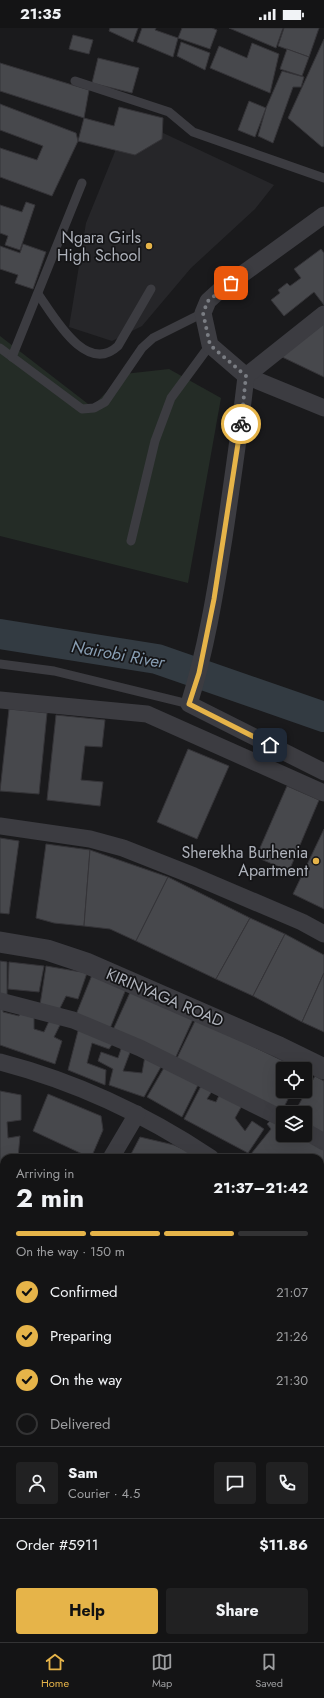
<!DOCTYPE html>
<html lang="en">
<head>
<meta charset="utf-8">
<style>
  body { margin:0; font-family:Jost,sans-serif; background:#212122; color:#f1f3f6; height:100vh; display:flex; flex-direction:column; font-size:15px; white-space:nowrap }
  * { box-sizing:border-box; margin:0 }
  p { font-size:13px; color:#9d9ea0 }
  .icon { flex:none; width:22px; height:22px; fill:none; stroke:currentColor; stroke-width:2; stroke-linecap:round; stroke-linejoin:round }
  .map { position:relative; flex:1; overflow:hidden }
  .details { position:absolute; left:0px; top:1126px; width:324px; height:488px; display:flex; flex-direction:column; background:#141415; border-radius:12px 12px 0 0; box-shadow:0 4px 16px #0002,0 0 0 1px #333334 }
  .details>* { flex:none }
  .controls { position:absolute; left:276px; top:1034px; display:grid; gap:8px }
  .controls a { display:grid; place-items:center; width:36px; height:36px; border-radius:4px; background:#141415; box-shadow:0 4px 16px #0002,0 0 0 1px #333334; font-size:20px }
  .pin { position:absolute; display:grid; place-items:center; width:34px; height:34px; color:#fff; margin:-17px; border-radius:8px; box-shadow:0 2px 6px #0006 }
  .courier { position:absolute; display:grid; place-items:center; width:40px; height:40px; margin:-20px; border:3px solid #e6b449; border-radius:50%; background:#fff; color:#222; box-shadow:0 1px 5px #0007 }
  .overview em { font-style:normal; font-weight:700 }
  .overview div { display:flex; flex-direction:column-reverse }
  .overview { display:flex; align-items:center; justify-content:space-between; height:68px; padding:0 16px }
  h1 { font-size:26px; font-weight:700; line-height:30px }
  .bar { display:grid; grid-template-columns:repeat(4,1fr); gap:6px 4px; align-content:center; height:48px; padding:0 16px }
  .bar i { height:5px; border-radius:3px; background:#333334 }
  .bar .current { background:#e6b449 }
  .bar p { grid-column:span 4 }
  .line { display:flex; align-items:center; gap:10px; padding:0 16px; border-top:1px solid #333334 }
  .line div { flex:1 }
  .round { display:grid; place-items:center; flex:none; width:42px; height:42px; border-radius:4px; background:#212122 }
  ol { padding:0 16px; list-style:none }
  li { display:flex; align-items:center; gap:12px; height:44px }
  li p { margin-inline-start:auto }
  li .icon { padding:4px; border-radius:50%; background:#e6b449; color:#111; stroke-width:4 }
  li:last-child { color:#9d9ea0 }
  li i { width:22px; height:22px; border:2px solid #333334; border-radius:50% }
  .primary-button { display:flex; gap:8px; margin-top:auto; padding:8px 16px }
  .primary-button a { flex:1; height:46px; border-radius:4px; background:#e6b449; color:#111; font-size:16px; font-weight:700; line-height:46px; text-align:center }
  .primary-button a+a { background:#212122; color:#f1f3f6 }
  .status { display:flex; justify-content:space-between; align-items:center; height:28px; padding:0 20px; background:#141415; direction:ltr }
  .status svg { height:11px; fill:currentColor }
  .tab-bar { display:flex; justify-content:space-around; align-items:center; height:56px; border-top:1px solid #333334; background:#141415; font-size:11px; color:#9d9ea0 }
  .tab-bar a { display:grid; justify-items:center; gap:2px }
  .tab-bar .current { color:#e6b449 }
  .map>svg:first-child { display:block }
  .built { fill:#262629 }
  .green { fill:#242c26 }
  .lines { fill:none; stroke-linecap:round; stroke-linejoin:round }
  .river { stroke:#333b42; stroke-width:30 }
  .building { fill:#47484c; stroke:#353438 }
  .service { stroke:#3c3c41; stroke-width:9 }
  .minor { stroke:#3c3c41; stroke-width:17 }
  .tertiary { stroke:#3c3c41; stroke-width:21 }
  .secondary { stroke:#4a4b51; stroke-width:22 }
  .done { stroke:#7a7d83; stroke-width:4; stroke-dasharray:0 7.2 }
  .route { stroke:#e6b449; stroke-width:5 }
  .poi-dot { fill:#e6b449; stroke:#151517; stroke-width:1.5 }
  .labels { text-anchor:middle; stroke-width:3.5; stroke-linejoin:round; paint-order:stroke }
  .poi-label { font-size:16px; fill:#aeb2bb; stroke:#151517; text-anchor:end }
  .street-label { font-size:16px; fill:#aeb2bb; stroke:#151517 }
  .water-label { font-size:17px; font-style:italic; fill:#889eb3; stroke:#151517 }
</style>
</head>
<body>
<div class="status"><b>21:35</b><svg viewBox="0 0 49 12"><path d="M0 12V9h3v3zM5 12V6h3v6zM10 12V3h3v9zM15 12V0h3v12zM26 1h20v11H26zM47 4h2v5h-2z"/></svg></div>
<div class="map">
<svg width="324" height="1614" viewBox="0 0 324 1614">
  <rect width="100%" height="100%" fill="#1a1a1c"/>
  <polygon class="built" points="129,89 274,157 255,181 191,240 142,298 112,313 69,299 86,195"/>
  <polygon class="green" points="0,308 92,379 124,346 169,341 221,370 188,555 0,508"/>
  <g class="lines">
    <polyline class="river" points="0,606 157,631 324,689"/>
  </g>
  <g class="building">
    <polygon points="110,0 138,0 133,14 109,3"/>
    <polygon points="142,0 156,0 155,2 178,10 173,29 137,14"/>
    <polygon points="182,0 212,0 217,2 210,21 178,10"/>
    <polygon points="229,0 283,0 276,20"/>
    <polygon points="284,0 319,0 309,29 278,18"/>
    <polygon points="73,7 93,12 89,26 69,21"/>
    <polygon points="324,11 324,118 322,119 288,90"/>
    <polygon points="181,14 210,25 205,42 177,28"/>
    <polygon points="252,15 279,26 270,65 210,40 219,18 247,30"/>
    <polygon points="287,21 309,29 302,48 280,41"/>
    <polygon points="98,30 139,40 132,65 92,55"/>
    <polygon points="0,35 89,62 84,90 0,63"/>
    <polygon points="282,43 304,49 301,59 293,59 273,115 258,108 266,80"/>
    <polygon points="249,73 266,80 255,109 238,102"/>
    <polygon points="0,76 76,105 78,113 52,168 0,149 0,120 37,132 43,118 0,102"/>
    <polygon points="119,79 163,90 162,111 135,127 78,113 84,90 114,98"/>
    <polygon points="26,174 35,177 20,222 5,217 8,208 0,205 0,177 22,184"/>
    <polygon points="23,216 46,224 33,261 15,255 18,247 0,241 0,218 20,225"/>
    <polygon points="321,221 324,225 324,277 314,264 284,288 271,272 280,265 278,262 287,255 290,258 301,250 294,241"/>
    <polygon points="324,293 324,349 280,328"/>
    <polygon points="9,681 47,685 39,766 0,763"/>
    <polygon points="56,687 105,692 102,719 85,718 81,752 103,754 100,778 47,772"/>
    <polygon points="188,721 229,738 197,811 157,794"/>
    <polygon points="287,758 319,772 289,843 256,829"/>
    <polygon points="324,801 324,881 293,866"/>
    <polygon points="0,810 19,813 9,886 0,885"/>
    <polygon points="46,816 90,822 84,898 54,895 36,890"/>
    <polygon points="90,822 168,849 136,913 110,901 84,898"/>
    <polygon points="168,849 250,890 216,951 136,913"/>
    <polygon points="250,890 285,906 253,968 216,951"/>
    <polygon points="285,906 324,927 324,945 302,994 253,968"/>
    <polygon points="0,933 7,934 7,969 0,968"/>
    <polygon points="9,934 44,938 39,964 8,961"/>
    <polygon points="46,938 87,945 78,971 66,968 59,982 40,977"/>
    <polygon points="324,945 324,1004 302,994"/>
    <polygon points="92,947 126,961 109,1003 75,989"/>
    <polygon points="132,960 194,989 174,1033 112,1004"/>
    <polygon points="0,976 3,976 3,984 19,988 22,982 34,985 34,1001 44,1004 50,991 62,993 54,1009 62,1013 55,1036 0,1017"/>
    <polygon points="196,991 300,1041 283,1041 283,1063 292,1063 282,1083 176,1032"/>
    <polygon points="79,999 115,1012 109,1021 92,1015 87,1035 106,1042 105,1057 68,1042"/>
    <polygon points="123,1015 132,1019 123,1043 142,1045 145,1028 162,1037 144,1069 109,1057 113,1041 98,1033 101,1024 118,1030"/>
    <polygon points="165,1038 199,1055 182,1089 147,1069"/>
    <polygon points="305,1043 312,1047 305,1061"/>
    <polygon points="315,1048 324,1053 324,1111 305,1101 305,1085 294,1085"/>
    <polygon points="202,1056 214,1060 207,1071 216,1074 221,1063 244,1074 235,1090 245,1103 252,1093 264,1101 248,1125 184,1091"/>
    <polygon points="0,1063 21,1067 21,1092 7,1094 8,1110 20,1108 18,1130 4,1130 4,1158 0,1158"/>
    <polygon points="48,1066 101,1088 103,1102 91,1130 33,1103"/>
    <polygon points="272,1091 283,1097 283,1107 303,1107 324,1118 324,1144 320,1150 320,1130 257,1130 251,1126 271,1101 267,1096"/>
    <polygon points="140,1109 174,1117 202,1130 129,1130"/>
    <polygon points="324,1146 324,1176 320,1174 320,1153"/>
    <polygon points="0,1189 4,1189 4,1225 0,1224"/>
    <polygon points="320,1247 324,1248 324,1314 320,1313"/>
    <polygon points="0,1256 3,1258 4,1257 4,1300 0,1305"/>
    <polygon points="320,1333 324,1334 324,1381 320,1380"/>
    <polygon points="0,1353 4,1355 4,1404 0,1411"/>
    <polygon points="320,1408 324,1408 324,1427 320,1425"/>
    <polygon points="320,1433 324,1436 324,1504 320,1501"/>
    <polygon points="4,1529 4,1577 0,1583 0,1530"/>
    <polygon points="320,1560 324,1563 320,1572"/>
    <polygon points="324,1566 324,1614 307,1614 301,1610 320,1610 320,1572"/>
    <polygon points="37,1610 88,1610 85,1614 42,1614"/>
    <polygon points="95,1610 130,1610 137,1614 92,1614"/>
    <polygon points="175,1610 192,1610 189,1614 181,1614"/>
    <polygon points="192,1610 272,1610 279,1614 189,1614"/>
  </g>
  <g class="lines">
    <g class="service">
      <polyline points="75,53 169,84 193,104 324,150"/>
      <path d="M38,266C53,287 86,348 118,318L151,261"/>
      <polyline points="0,320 82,381 94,380 105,374 142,320 153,310 203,285"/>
      <polyline points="12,329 82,155"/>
      <polyline points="131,513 155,413 171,370 210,317"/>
      <polyline points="0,636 54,643 189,676"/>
      <polyline points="320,1232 324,1232"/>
    </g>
    <g class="minor">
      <polyline points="324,187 219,263 208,273 203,285 210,317 246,348 324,380"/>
      <path d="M324,286L246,348C240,402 232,456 224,510C215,566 206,622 189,676L324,744"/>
      <polyline points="0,672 147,686 324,765"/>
      <polyline points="0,798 90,811 123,820 194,848 302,894 324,906"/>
      <polyline points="0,973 73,992 140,1020 283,1091"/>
      <path d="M0,1034C77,1054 145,1086 211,1130"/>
      <polyline points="305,1103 324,1114"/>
      <polyline points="111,1130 137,1086"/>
      <polyline points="0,1162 4,1163"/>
      <polyline points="320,1203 324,1205"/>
      <polyline points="0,1228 4,1229"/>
      <polyline points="320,1322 324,1322"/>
      <polyline points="320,1399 324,1399"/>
      <polyline points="0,1514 4,1516"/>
      <polyline points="149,1610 156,1614"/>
      <polyline points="288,1610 294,1614"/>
    </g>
    <g class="tertiary">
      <polyline points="0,914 47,922 86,935 279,1019 324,1041"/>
      <polyline points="0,1424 4,1419"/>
      <polyline points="0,1452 4,1446"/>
    </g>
    <g class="secondary">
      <polyline points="0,1324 4,1326"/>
      <polyline points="320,1538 324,1541"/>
    </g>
  </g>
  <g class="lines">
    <polyline class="done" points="231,255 208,273 203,285 210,317 246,348 241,396"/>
    <polyline class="route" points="241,396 214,571 199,645 189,676 270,717"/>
  </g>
  <g class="poi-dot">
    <circle cx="149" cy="218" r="4"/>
    <circle cx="316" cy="833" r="4"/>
  </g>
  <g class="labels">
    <g class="poi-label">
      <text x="141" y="215">Ngara Girls<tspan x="141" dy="18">High School</tspan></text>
      <text x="308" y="830">Sherekha Burhenia<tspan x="308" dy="18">Apartment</tspan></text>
    </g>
    <g class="street-label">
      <text transform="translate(165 969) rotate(23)" y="6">KIRINYAGA ROAD</text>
    </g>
    <g class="water-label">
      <text transform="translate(118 626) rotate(10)" y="6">Nairobi River</text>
    </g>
  </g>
</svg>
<div class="controls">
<a><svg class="icon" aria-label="locate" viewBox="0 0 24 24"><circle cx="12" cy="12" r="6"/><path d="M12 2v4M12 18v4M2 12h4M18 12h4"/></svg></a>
<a><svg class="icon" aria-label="layers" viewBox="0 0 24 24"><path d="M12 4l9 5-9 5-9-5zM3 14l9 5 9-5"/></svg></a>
</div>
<div class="pin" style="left:231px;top:255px;background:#ea580c"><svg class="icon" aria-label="bag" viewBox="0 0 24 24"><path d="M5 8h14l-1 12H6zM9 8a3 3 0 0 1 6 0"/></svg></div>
<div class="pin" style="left:270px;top:717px;background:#1f2937"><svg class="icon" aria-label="home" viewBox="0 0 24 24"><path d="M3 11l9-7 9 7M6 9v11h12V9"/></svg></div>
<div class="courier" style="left:241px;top:396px"><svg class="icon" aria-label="bike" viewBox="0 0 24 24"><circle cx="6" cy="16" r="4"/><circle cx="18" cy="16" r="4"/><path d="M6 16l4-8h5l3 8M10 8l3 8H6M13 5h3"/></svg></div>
<section class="details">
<div class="overview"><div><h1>2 min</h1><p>Arriving in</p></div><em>21:37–21:42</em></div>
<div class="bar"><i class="current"></i><i class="current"></i><i class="current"></i><i></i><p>On the way · 150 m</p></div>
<ol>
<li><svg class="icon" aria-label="check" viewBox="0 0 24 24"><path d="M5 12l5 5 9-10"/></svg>Confirmed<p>21:07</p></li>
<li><svg class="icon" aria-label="check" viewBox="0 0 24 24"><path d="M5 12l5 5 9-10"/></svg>Preparing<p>21:26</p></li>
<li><svg class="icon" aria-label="check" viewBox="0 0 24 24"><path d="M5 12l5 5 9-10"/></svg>On the way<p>21:30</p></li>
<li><i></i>Delivered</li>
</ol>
<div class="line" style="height:72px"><a class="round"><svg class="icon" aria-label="person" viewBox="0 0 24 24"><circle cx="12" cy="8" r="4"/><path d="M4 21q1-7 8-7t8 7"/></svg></a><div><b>Sam</b><p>Courier · 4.5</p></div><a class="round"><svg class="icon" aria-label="chat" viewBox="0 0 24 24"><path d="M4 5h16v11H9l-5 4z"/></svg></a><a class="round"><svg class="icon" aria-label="phone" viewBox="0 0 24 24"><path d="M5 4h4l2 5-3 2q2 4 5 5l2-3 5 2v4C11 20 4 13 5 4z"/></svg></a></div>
<div class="line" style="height:52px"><div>Order #5911</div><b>$11.86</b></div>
<div class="primary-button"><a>Help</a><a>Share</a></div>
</section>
</div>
<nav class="tab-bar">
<a class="current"><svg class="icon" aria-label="home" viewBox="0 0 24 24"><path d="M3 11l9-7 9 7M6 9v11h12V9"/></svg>Home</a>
<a><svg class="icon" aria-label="map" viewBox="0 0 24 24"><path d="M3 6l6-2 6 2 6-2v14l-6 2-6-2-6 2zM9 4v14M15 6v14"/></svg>Map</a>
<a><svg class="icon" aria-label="saved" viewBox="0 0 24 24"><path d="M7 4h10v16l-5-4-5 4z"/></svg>Saved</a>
</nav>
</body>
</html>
